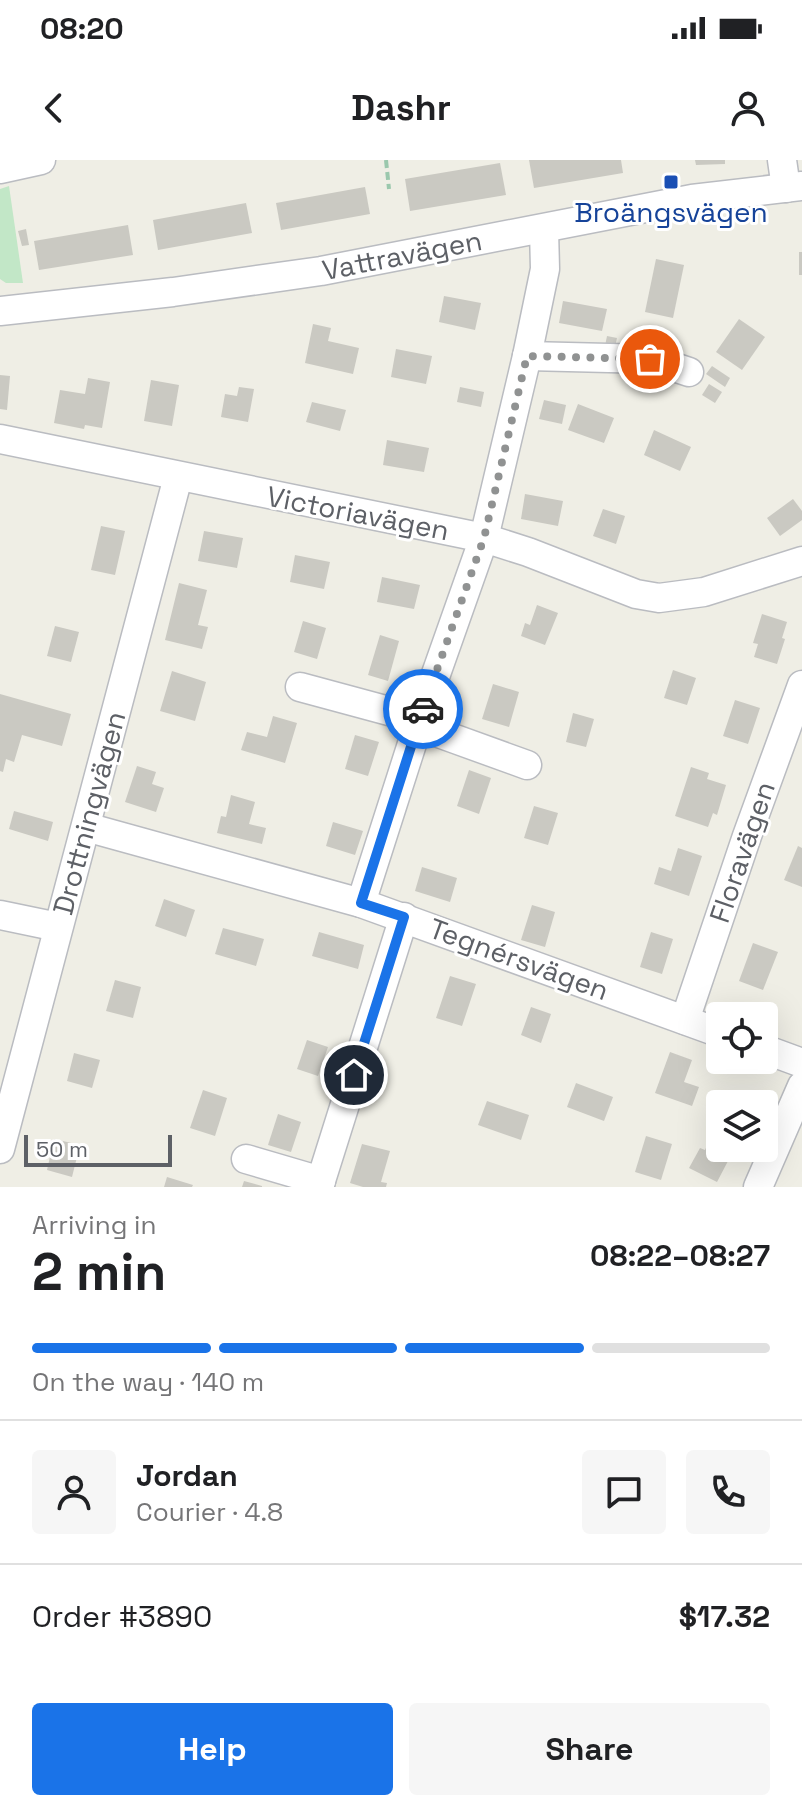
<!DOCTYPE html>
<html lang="en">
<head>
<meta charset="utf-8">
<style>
  body { margin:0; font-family:"Space Grotesk",sans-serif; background:#f6f6f6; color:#202124; height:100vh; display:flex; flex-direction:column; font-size:30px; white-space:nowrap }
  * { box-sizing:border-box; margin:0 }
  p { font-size:26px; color:#757577 }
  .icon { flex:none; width:44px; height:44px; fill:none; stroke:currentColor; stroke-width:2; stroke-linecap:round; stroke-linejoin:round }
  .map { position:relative; height:1027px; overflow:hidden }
  .sheet { display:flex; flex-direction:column; background:#fff; flex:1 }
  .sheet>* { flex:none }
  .controls { position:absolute; left:706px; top:842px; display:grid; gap:16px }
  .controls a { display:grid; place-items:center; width:72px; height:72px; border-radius:8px; background:#fff; box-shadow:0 8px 32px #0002; font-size:40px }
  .scale { position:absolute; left:24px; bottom:20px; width:148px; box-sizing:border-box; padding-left:8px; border:4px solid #5d6066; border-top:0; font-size:22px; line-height:28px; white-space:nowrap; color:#5d6066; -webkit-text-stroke:6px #fff; paint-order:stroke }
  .pin { position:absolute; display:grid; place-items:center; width:68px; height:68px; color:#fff; margin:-34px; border:4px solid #fff; border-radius:50%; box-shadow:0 2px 8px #0007 }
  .courier { position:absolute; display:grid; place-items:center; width:80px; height:80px; margin:-40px; border:6px solid #1a73e8; border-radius:50%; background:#fff; color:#222; box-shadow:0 2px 10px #0007 }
  .head em { font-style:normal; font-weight:700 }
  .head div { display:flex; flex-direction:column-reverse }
  .head { display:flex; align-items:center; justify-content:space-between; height:136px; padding:0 32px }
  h1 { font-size:52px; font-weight:700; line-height:60px }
  .bar { display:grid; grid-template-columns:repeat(4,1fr); gap:12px 8px; align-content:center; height:96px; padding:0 32px }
  .bar i { height:10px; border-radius:6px; background:#e0e0e0 }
  .bar .active { background:#1a73e8 }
  .bar p { grid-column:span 4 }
  .line { display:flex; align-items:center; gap:20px; padding:0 32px; border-top:2px solid #e0e0e0 }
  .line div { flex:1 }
  .round { display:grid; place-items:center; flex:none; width:84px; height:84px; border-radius:8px; background:#f6f6f6 }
  .action { display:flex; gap:16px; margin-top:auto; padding:16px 32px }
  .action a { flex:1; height:92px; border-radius:8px; background:#1a73e8; color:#fff; font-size:32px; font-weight:700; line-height:92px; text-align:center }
  .action a+a { background:#f6f6f6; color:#202124 }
  .status { display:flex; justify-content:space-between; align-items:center; height:56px; padding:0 40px; background:#fff; direction:ltr }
  .status svg { height:22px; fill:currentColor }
  header { display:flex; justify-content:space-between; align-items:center; height:104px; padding:0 32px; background:#fff; font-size:36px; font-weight:700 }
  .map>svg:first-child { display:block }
  .green { fill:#c2e7c7 }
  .building { fill:#cac9c2 }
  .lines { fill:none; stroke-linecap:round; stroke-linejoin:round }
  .minor-casing { stroke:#babcc1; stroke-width:31 }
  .path { stroke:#9bc8ad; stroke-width:4; stroke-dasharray:8 4; stroke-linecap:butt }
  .minor { stroke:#fff; stroke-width:28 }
  .done { stroke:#909292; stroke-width:8; stroke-dasharray:0 14.4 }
  .route { stroke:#1a73e8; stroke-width:10 }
  .transit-dot { fill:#1a4fb4; stroke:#fff; stroke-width:3 }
  .labels { text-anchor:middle; stroke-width:6; stroke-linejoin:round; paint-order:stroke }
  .transit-label { font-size:28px; fill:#164399; stroke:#fff }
  .street-label { font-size:28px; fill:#5d6066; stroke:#fff }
</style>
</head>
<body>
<div class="status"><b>08:20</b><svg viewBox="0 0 49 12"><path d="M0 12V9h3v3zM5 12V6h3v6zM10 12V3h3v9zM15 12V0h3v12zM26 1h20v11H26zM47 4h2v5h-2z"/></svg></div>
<header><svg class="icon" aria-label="back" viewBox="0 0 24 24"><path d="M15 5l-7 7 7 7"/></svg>Dashr<svg class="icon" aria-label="person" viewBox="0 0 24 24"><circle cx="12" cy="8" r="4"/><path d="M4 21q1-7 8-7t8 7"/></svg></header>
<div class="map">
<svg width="802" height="1027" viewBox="0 0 802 1027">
  <rect width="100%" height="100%" fill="#efeee5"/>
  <polygon class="green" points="9,26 23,123 6,123 0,119 0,29"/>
  <g class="building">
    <polygon points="529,0 621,0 623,13 534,28"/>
    <polygon points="695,0 725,0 725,4 696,5"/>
    <polygon points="500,3 506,35 410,51 405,19"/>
    <polygon points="365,27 370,54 281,70 276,43"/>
    <polygon points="246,43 252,73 158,90 153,60"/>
    <polygon points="128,65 133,95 39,110 34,81"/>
    <polygon points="26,69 29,85 22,86 18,71"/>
    <rect x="799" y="92" width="3" height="23"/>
    <polygon points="656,99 684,105 673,158 645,152"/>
    <polygon points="444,136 481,143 475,170 439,162"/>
    <polygon points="563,141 607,149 602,171 559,163"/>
    <polygon points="739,159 765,177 742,210 716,192"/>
    <polygon points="313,164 331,168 328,181 359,188 353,214 305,203"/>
    <polygon points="607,176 617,178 615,187 605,186"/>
    <polygon points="396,189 432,196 426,224 391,217"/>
    <polygon points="712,206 730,218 725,227 706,214"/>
    <polygon points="0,215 10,216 7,250 0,249"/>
    <polygon points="88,218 110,222 102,268 85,265 84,269 54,263 60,230 85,234"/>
    <polygon points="151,220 179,225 172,266 144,261"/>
    <polygon points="709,224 722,232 715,243 702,235"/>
    <polygon points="239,227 254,229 248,262 221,257 225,234 237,236"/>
    <polygon points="460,227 484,232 481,247 457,242"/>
    <polygon points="544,240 566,245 562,264 539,259"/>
    <polygon points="312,242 346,250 340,271 306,262"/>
    <polygon points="578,244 614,258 604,283 568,270"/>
    <polygon points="654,270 691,287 680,311 644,295"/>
    <polygon points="387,280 429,288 424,312 383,305"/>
    <polygon points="525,334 563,341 558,366 521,359"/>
    <polygon points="793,339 802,351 802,360 780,376 767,358"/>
    <polygon points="603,349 625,356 616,384 593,376"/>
    <polygon points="101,366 125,371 115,415 91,410"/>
    <polygon points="204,371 243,378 237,408 198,401"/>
    <polygon points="295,395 330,402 324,429 290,422"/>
    <polygon points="382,417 420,425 414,449 377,442"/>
    <polygon points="179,423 207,430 198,465 208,467 202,489 165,480"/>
    <polygon points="537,445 558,453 545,485 521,476 525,463 530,465"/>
    <polygon points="762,454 787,462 782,478 785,479 777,504 754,497 758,484 753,483"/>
    <polygon points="303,461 326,468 317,499 294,492"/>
    <polygon points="55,466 79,472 71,502 47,496"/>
    <polygon points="380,475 399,481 388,521 368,515"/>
    <polygon points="673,510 696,518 687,545 664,538"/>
    <polygon points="172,511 206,522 195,561 160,551"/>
    <polygon points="493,524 519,532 509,567 482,559"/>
    <polygon points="0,534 71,554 62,586 22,575 14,602 6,599 3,612 0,611"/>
    <polygon points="735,540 760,548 748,584 723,576"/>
    <polygon points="573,553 594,559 586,587 566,582"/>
    <polygon points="273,556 297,563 285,603 241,590 247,572 267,577"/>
    <polygon points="355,575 379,582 368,616 345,609"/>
    <polygon points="137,606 156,612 152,624 164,628 156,652 125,642"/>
    <polygon points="691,607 709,613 707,619 726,625 717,655 713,653 708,667 675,656"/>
    <polygon points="469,610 491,618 479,654 457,646"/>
    <polygon points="231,635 255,642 249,664 266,668 262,684 217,673 221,656 226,657"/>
    <polygon points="534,646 558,653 548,685 524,678"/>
    <polygon points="14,651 53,662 48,681 9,669"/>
    <polygon points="333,662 363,671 355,695 326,686"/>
    <polygon points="798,686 802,688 802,727 784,720"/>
    <polygon points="678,688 702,696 689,736 654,724 659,707 671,711"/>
    <polygon points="422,707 457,718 450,742 415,731"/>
    <polygon points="164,739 195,750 186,777 155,766"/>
    <polygon points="532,745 555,752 545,787 521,780"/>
    <polygon points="223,768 264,779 256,806 215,794"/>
    <polygon points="319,772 364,785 358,809 312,796"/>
    <polygon points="651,772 673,779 662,814 640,807"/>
    <polygon points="753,783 778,792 763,830 739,821"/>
    <polygon points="450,816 476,824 462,866 436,858"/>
    <polygon points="115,820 141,827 133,858 106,851"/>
    <polygon points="531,847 551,854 541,883 521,875"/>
    <polygon points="307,880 328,887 318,916 297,909"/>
    <polygon points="670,892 692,900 684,922 699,927 692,946 655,933"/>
    <polygon points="74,893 100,900 92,928 67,921"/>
    <polygon points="576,923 613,937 604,961 567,947"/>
    <polygon points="203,930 227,938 215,976 190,968"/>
    <polygon points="487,941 529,955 521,980 478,965"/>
    <polygon points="764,949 774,953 764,975"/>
    <polygon points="278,954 301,962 291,992 268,985"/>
    <polygon points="646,976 672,984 661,1020 635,1012"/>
    <polygon points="54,979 80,985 72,1017 47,1010"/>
    <polygon points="710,979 720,984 720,988 727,988 722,998 728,1001 717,1022 689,1008 700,988 705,990"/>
    <polygon points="362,984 390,991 381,1022 387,1023 386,1027 363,1027 350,1023"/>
    <polygon points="167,1017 193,1025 192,1027 164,1027"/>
    <polygon points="244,1021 262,1026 262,1027 242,1027"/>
  </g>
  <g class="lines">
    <g class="minor-casing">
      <g id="minor">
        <polyline points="782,0 786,28"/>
        <polyline points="0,9 41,0"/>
        <polyline points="0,151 173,132 321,111 692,39 802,26"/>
        <polyline points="527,196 650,199 689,212"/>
        <polyline points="0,279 484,378 528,392 636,434 659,438 704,432 802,401"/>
        <polyline points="300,527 400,554 433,571 527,605"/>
        <polyline points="86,667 361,743 720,873"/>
        <polyline points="361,743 419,562 484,378 527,196 545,109 544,69"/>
        <polyline points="0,755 58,767"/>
        <polyline points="685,860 747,676 802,525"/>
        <polyline points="764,889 802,903"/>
        <polyline points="0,989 178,317"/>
        <polyline points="246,999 321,1021"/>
        <polyline points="319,1027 404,757"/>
        <polyline points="758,1027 802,926"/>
      </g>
    </g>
    <polyline class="path" points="386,0 389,29"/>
    <use href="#minor" class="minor"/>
  </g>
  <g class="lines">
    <polyline class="done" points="423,549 484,378 527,196 650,199"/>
    <polyline class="route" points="354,915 404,757 361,743 423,549"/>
  </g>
  <rect class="transit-dot" x="663" y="14" width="16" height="16" rx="4"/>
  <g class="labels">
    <g class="transit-label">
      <text x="671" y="62">Broängsvägen</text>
    </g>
    <g class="street-label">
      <text transform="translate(402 95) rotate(-11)" y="10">Vattravägen</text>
      <text transform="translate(358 353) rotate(11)" y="10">Victoriavägen</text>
      <text transform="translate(89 653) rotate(-75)" y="10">Drottningvägen</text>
      <text transform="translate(742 692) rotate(-71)" y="10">Floravägen</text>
      <text transform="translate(519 799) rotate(20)" y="10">Tegnérsvägen</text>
    </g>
  </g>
</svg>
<div class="controls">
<a><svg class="icon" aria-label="locate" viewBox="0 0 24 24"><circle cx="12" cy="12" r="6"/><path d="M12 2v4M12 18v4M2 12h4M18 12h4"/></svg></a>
<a><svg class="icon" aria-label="layers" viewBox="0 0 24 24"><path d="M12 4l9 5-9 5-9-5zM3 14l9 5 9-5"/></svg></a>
</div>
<div class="scale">50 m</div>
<div class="pin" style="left:650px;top:199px;background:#ea580c"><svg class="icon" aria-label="bag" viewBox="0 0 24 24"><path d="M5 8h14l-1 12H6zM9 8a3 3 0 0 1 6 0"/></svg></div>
<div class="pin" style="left:354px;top:915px;background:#1f2937"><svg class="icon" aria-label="home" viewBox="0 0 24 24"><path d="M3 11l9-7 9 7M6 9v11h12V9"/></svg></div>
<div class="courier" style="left:423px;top:549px"><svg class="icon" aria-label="car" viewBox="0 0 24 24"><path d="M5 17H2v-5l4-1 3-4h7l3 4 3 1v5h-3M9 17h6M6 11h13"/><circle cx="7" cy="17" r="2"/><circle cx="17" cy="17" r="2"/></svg></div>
</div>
<section class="sheet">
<div class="head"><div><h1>2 min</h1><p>Arriving in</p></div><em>08:22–08:27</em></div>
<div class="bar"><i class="active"></i><i class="active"></i><i class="active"></i><i></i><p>On the way · 140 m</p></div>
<div class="line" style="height:144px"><a class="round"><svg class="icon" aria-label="person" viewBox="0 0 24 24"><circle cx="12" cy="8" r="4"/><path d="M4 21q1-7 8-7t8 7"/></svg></a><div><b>Jordan</b><p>Courier · 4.8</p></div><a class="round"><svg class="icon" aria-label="chat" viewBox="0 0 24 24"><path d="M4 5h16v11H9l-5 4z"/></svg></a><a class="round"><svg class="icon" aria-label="phone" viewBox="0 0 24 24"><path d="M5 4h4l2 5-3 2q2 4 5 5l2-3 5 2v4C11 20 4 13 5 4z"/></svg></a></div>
<div class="line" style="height:104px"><div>Order #3890</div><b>$17.32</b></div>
<div class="action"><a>Help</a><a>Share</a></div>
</section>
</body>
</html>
